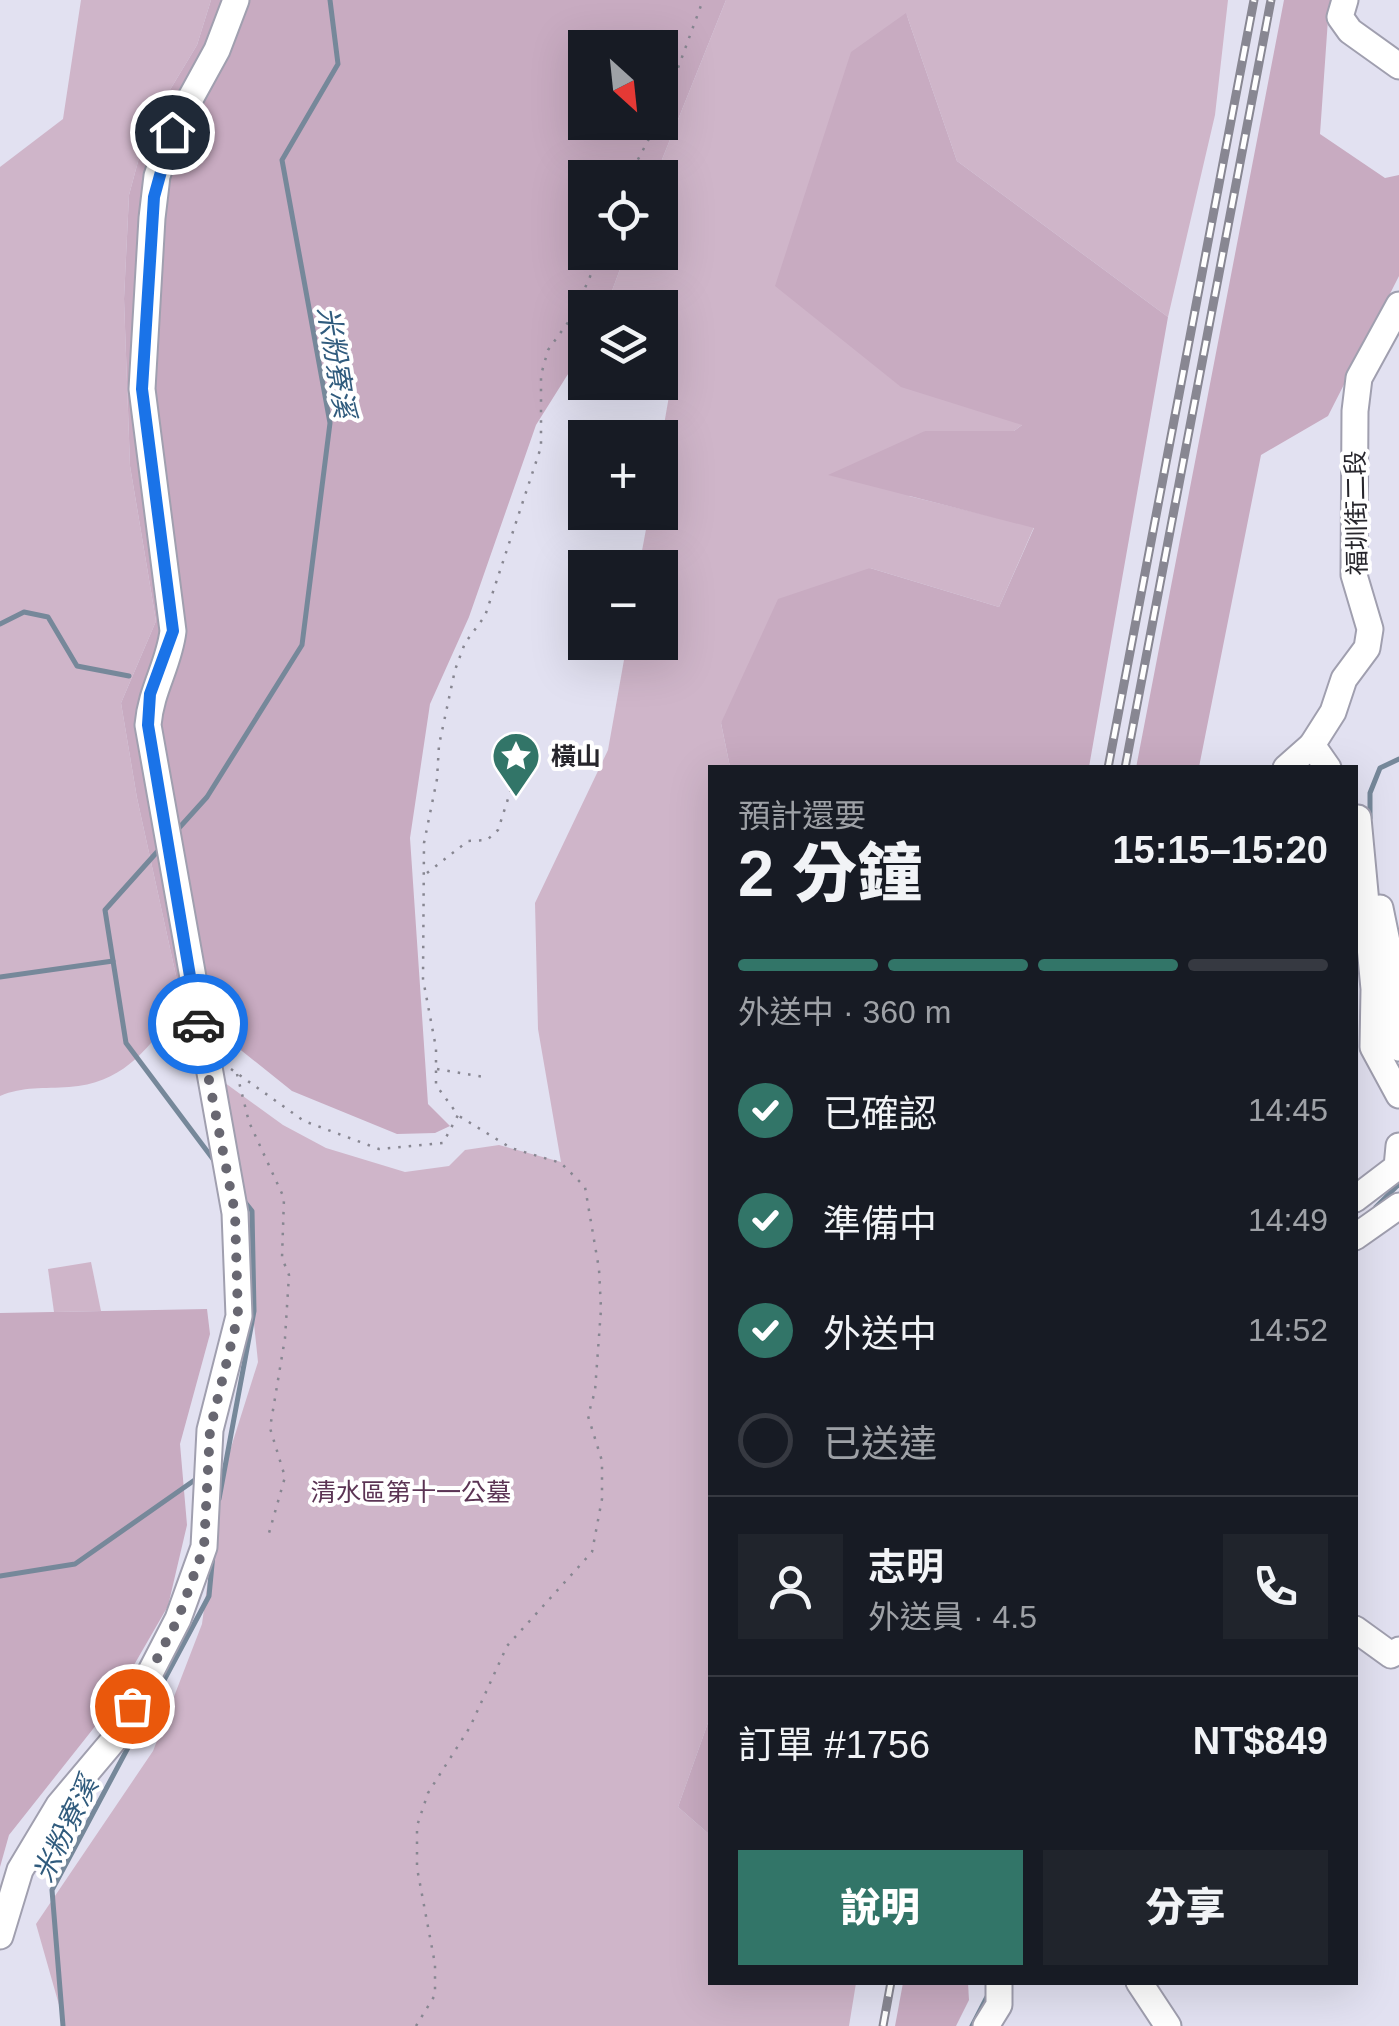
<!DOCTYPE html>
<html lang="zh-TW">
<head>
<meta charset="utf-8">
<style>
  body { margin:0; font-family:Helvetica,"Noto Sans TC",sans-serif; background:#20242c; color:#f1f3f6; height:100vh; display:flex; flex-direction:column; font-size:38px; white-space:nowrap }
  * { box-sizing:border-box; margin:0 }
  p { font-size:32px; color:#9ea1a6 }
  .icon { flex:none; width:55px; height:55px; fill:none; stroke:currentColor; stroke-width:2; stroke-linecap:round; stroke-linejoin:round }
  .map { position:relative; flex:1; overflow:hidden }
  .drawer { position:absolute; left:708px; top:765px; width:650px; height:1220px; display:flex; flex-direction:column; background:#171b24; border-radius:0px; box-shadow:0 10px 40px #0002 }
  .drawer>* { flex:none }
  .needle { width:65px; rotate:153deg }
  .fabs { position:absolute; left:568px; top:30px; display:grid; gap:20px }
  .fabs a { display:grid; place-items:center; width:110px; height:110px; border-radius:0px; background:#171b24; box-shadow:0 10px 40px #0002; font-size:50px }
  .pin { position:absolute; display:grid; place-items:center; width:85px; height:85px; color:#fff; margin:-42px; border:5px solid #fff; border-radius:50%; box-shadow:0 2px 10px #0007 }
  .courier { position:absolute; display:grid; place-items:center; width:100px; height:100px; margin:-50px; border:8px solid #1a73e8; border-radius:50%; background:#fff; color:#222; box-shadow:0 2px 12px #0007 }
  .head em { font-style:normal; font-weight:800 }
  .head div { display:flex; flex-direction:column-reverse }
  .head { display:flex; align-items:center; justify-content:space-between; height:170px; padding:0 30px }
  h1 { font-size:65px; font-weight:800; line-height:75px }
  .bar { display:grid; grid-template-columns:repeat(4,1fr); gap:15px 10px; align-content:center; height:120px; padding:0 30px }
  .bar i { height:12px; border-radius:8px; background:#363941 }
  .bar .active { background:#327568 }
  .bar p { grid-column:span 4 }
  .line { display:flex; align-items:center; gap:25px; padding:0 30px; border-top:2px solid #363941 }
  .line div { flex:1 }
  .round { display:grid; place-items:center; flex:none; width:105px; height:105px; border-radius:0px; background:#20242c }
  ol { padding:0 30px; list-style:none }
  li { display:flex; align-items:center; gap:30px; height:110px }
  li p { margin-inline-start:auto }
  li .icon { padding:10px; border-radius:50%; background:#327568; color:#fff; stroke-width:4 }
  li:last-child { color:#9ea1a6 }
  li i { width:55px; height:55px; border:5px solid #363941; border-radius:50% }
  .button { display:flex; gap:20px; margin-top:auto; padding:20px 30px }
  .button a { flex:1; height:115px; border-radius:0px; background:#327568; color:#fff; font-size:40px; font-weight:800; line-height:115px; text-align:center }
  .button a+a { background:#20242c; color:#f1f3f6 }
  .map>svg:first-child { display:block }
  .green { fill:#cfb5c9 }
  .forest { fill:#c8abc1; fill-rule:evenodd }
  .lines { fill:none; stroke-linecap:round; stroke-linejoin:round }
  .stream { stroke:#76889a; stroke-width:5 }
  .minor-casing { stroke:#a09faf; stroke-width:29 }
  .path { stroke:#878691; stroke-width:2.5; stroke-dasharray:2.5 8; stroke-linecap:butt }
  .minor { stroke:#fff; stroke-width:25 }
  .rail-casing { stroke:#888792; stroke-width:9 }
  .rail { stroke:#fff; stroke-width:5; stroke-dasharray:15; stroke-linecap:butt }
  .done { stroke:#686771; stroke-width:10; stroke-dasharray:0 18 }
  .route { stroke:#1a73e8; stroke-width:12 }
  .labels { text-anchor:middle; stroke-width:8; stroke-linejoin:round; paint-order:stroke }
  .street-label { font-size:25px; fill:#27262c; stroke:#fff }
  .poi-label { font-size:25px; font-weight:bold; fill:#27262c; stroke:#fff; text-anchor:start }
  .park-label { font-size:25px; fill:#5b3454; stroke:#fff }
  .water-label { font-size:28px; font-style:italic; fill:#305b7d; stroke:#fff }
</style>
</head>
<body>
<div class="map">
<svg width="1399" height="2026" viewBox="0 0 1399 2026">
  <rect width="100%" height="100%" fill="#e2e1f1"/>
  <g class="green">
    <path d="M81,0H211L197,45L147,128L129,195L124,299L130,466L156,621L121,703L137,798L182,1003C150,1045 127,1083 69,1087C44,1089 23,1086 0,1096V167L63,119Z"/>
    <polygon points="726,0 1228,0 1215,115 1168,317 957,161 906,13 1022,425 1014,431 925,431 909,496 1034,527 999,607 870,568 721,723 730,767 710,768 710,1717 678,1807 710,1835 710,1982 856,1983 849,2026 65,2026 36,1924 153,1751 202,1624 222,1476 258,1362 244,1227 221,1080 283,1125 326,1148 405,1172 449,1166 465,1150 499,1145 561,1162 538,1029 535,903 608,750 627,643 660,642 660,568 639,567 649,513 660,512 660,448 669,396 656,383 660,382 660,308 606,307 626,253 660,252 660,178 655,177"/>
    <polygon points="91,1262 101,1311 54,1312 48,1269"/>
  </g>
  <g class="forest">
    <path d="M211,0H726L655,177L585,178V252L626,253L606,307L585,308V347L536,425L469,617L430,704L410,838L428,1104L450,1126L435,1133L397,1134L292,1091L182,1003L137,798L121,703L156,621L130,466L124,299L129,195L147,128L197,45ZM585,48H660V122H585Z"/>
    <polygon points="1284,0 1334,0 1328,19 1320,134 1385,178 1399,175 1399,276 1328,416 1261,455 1199,767 1136,768"/>
    <polygon points="906,13 957,161 1168,317 1089,767 730,767 721,723 778,599 870,568 999,607 1034,528 828,475 925,431 1014,431 1022,425 901,387 775,286 851,52"/>
    <polygon points="207,1309 210,1334 180,1444 187,1525 168,1606 108,1710 9,1835 0,1867 0,1313"/>
    <polygon points="710,1717 710,1835 678,1807"/>
    <polygon points="903,1983 968,1983 969,2000 956,2026 895,2026"/>
  </g>
  <g class="lines">
    <g class="stream">
      <polyline points="0,624 24,612 48,617 77,666 129,676"/>
      <polyline points="1370,818 1370,793 1380,768 1399,759"/>
      <polyline points="179,828 207,797 302,645 330,423 282,160 338,64 330,0"/>
      <polyline points="157,852 105,910 126,1043 213,1159"/>
      <polyline points="0,977 113,961"/>
      <polyline points="1376,1207 1399,1184"/>
      <polyline points="219,1499 254,1311 252,1211 244,1201"/>
      <polyline points="0,1576 75,1564 199,1477"/>
      <polyline points="63,2026 52,1890 209,1596 213,1554"/>
      <polyline points="972,2026 989,1993"/>
    </g>
    <g class="minor-casing">
      <g id="minor">
        <polyline points="1345,0 1340,17 1350,31 1399,66"/>
        <polyline points="1286,768 1312,745"/>
        <polyline points="1328,768 1312,745 1333,712 1344,679 1367,648 1370,629 1354,575 1355,411 1359,378 1399,305"/>
        <polyline points="1358,818 1374,989 1373,1047 1399,1095"/>
        <polyline points="1380,908 1395,981 1387,1026 1399,1048"/>
        <polyline points="1355,1199 1397,1167 1399,1146"/>
        <polyline points="1355,1237 1399,1206"/>
        <polyline points="1355,1629 1391,1655 1399,1650"/>
        <path d="M0,1936L20,1870L59,1805L118,1735L178,1619L204,1547L210,1430L239,1316L235,1213L148,725C151,689 169,665 173,631L142,389L152,218L157,176L172,132L217,50L236,0"/>
        <polyline points="1139,1982 1168,2026"/>
        <polyline points="986,2026 999,2005 999,1982"/>
      </g>
    </g>
    <g class="path">
      <polyline points="660,117 703,0"/>
      <polyline points="628,178 658,122"/>
      <polyline points="427,873 468,841 487,840 498,830 515,777"/>
      <polyline points="231,1069 304,1121 379,1149 443,1143 458,1115 436,1085 436,1048 423,979 424,843 437,779 439,745 455,670 465,643 485,616 541,447 541,375 548,350 572,317 601,252"/>
      <polyline points="437,1069 484,1077"/>
      <polyline points="237,1074 249,1122 284,1198 282,1258 289,1275 285,1338 270,1428 285,1477 267,1540"/>
      <polyline points="416,2026 435,1995 435,1964 417,1868 417,1826 428,1793 470,1727 507,1646 592,1552 602,1499 602,1461 588,1416 595,1391 601,1309 599,1269 585,1187 561,1163 511,1148 459,1116"/>
    </g>
    <use href="#minor" class="minor"/>
    <g class="rail-casing">
      <g id="rail">
        <polyline points="1108,768 1254,0"/>
        <polyline points="1125,768 1271,0"/>
        <polyline points="883,2026 891,1982"/>
      </g>
    </g>
    <use href="#rail" class="rail"/>
  </g>
  <g class="lines">
    <polyline class="done" points="132,1706 178,1619 204,1547 210,1430 238,1316 235,1213 198,1024"/>
    <polyline class="route" points="172,132 154,197 142,389 173,631 150,694 148,725 198,1024"/>
  </g>
  <defs>
    <g id="sight-pin" transform="scale(2.5)"><path d="M0 17L-7.5 6A9.5 9.5 0 1 1 7.5 6Z" fill="#327568" stroke="#fff"/><path d="M0-6L1.8-2.2L6-1.7L2.9 1.2L3.7 5.4L0 3.3L-3.7 5.4L-2.9 1.2L-6-1.7L-1.8-2.2Z" fill="#fff"/></g>
  </defs>
  <g fill-rule="evenodd">
    <use href="#sight-pin" x="516" y="756"/>
  </g>
  <g class="labels">
    <g class="street-label">
      <text transform="translate(1356 513) rotate(-91)" y="9">福圳街二段</text>
    </g>
    <g class="poi-label">
      <text x="551" y="765">橫山</text>
    </g>
    <g class="park-label">
      <text x="411" y="1501">清水區第十一公墓</text>
    </g>
    <g class="water-label">
      <text transform="translate(337 362) rotate(81)" y="10">米粉寮溪</text>
      <text transform="translate(65 1829) rotate(-64)" y="10">米粉寮溪</text>
    </g>
  </g>
</svg>
<div class="fabs">
<a><svg class="needle" viewBox="-14 -14 28 28"><path d="M0-13l5 13h-10z" fill="#e53935"/><path d="M0 13l5-13h-10z" fill="#9ea1a6"/></svg></a>
<a><svg class="icon" aria-label="locate" viewBox="0 0 24 24"><circle cx="12" cy="12" r="6"/><path d="M12 2v4M12 18v4M2 12h4M18 12h4"/></svg></a>
<a><svg class="icon" aria-label="layers" viewBox="0 0 24 24"><path d="M12 4l9 5-9 5-9-5zM3 14l9 5 9-5"/></svg></a>
<a>+</a>
<a>−</a>
</div>
<div class="pin" style="left:132px;top:1706px;background:#ea580c"><svg class="icon" aria-label="bag" viewBox="0 0 24 24"><path d="M5 8h14l-1 12H6zM9 8a3 3 0 0 1 6 0"/></svg></div>
<div class="pin" style="left:172px;top:132px;background:#1f2937"><svg class="icon" aria-label="home" viewBox="0 0 24 24"><path d="M3 11l9-7 9 7M6 9v11h12V9"/></svg></div>
<div class="courier" style="left:198px;top:1024px"><svg class="icon" aria-label="car" viewBox="0 0 24 24"><path d="M5 17H2v-5l4-1 3-4h7l3 4 3 1v5h-3M9 17h6M6 11h13"/><circle cx="7" cy="17" r="2"/><circle cx="17" cy="17" r="2"/></svg></div>
<section class="drawer">
<div class="head"><div><h1>2 分鐘</h1><p>預計還要</p></div><em>15:15–15:20</em></div>
<div class="bar"><i class="active"></i><i class="active"></i><i class="active"></i><i></i><p>外送中 · 360 m</p></div>
<ol>
<li><svg class="icon" aria-label="check" viewBox="0 0 24 24"><path d="M5 12l5 5 9-10"/></svg>已確認<p>14:45</p></li>
<li><svg class="icon" aria-label="check" viewBox="0 0 24 24"><path d="M5 12l5 5 9-10"/></svg>準備中<p>14:49</p></li>
<li><svg class="icon" aria-label="check" viewBox="0 0 24 24"><path d="M5 12l5 5 9-10"/></svg>外送中<p>14:52</p></li>
<li><i></i>已送達</li>
</ol>
<div class="line" style="height:180px"><a class="round"><svg class="icon" aria-label="person" viewBox="0 0 24 24"><circle cx="12" cy="8" r="4"/><path d="M4 21q1-7 8-7t8 7"/></svg></a><div><b>志明</b><p>外送員 · 4.5</p></div><a class="round"><svg class="icon" aria-label="phone" viewBox="0 0 24 24"><path d="M5 4h4l2 5-3 2q2 4 5 5l2-3 5 2v4C11 20 4 13 5 4z"/></svg></a></div>
<div class="line" style="height:130px"><div>訂單 #1756</div><b>NT$849</b></div>
<div class="button"><a>說明</a><a>分享</a></div>
</section>
</div>
</body>
</html>
